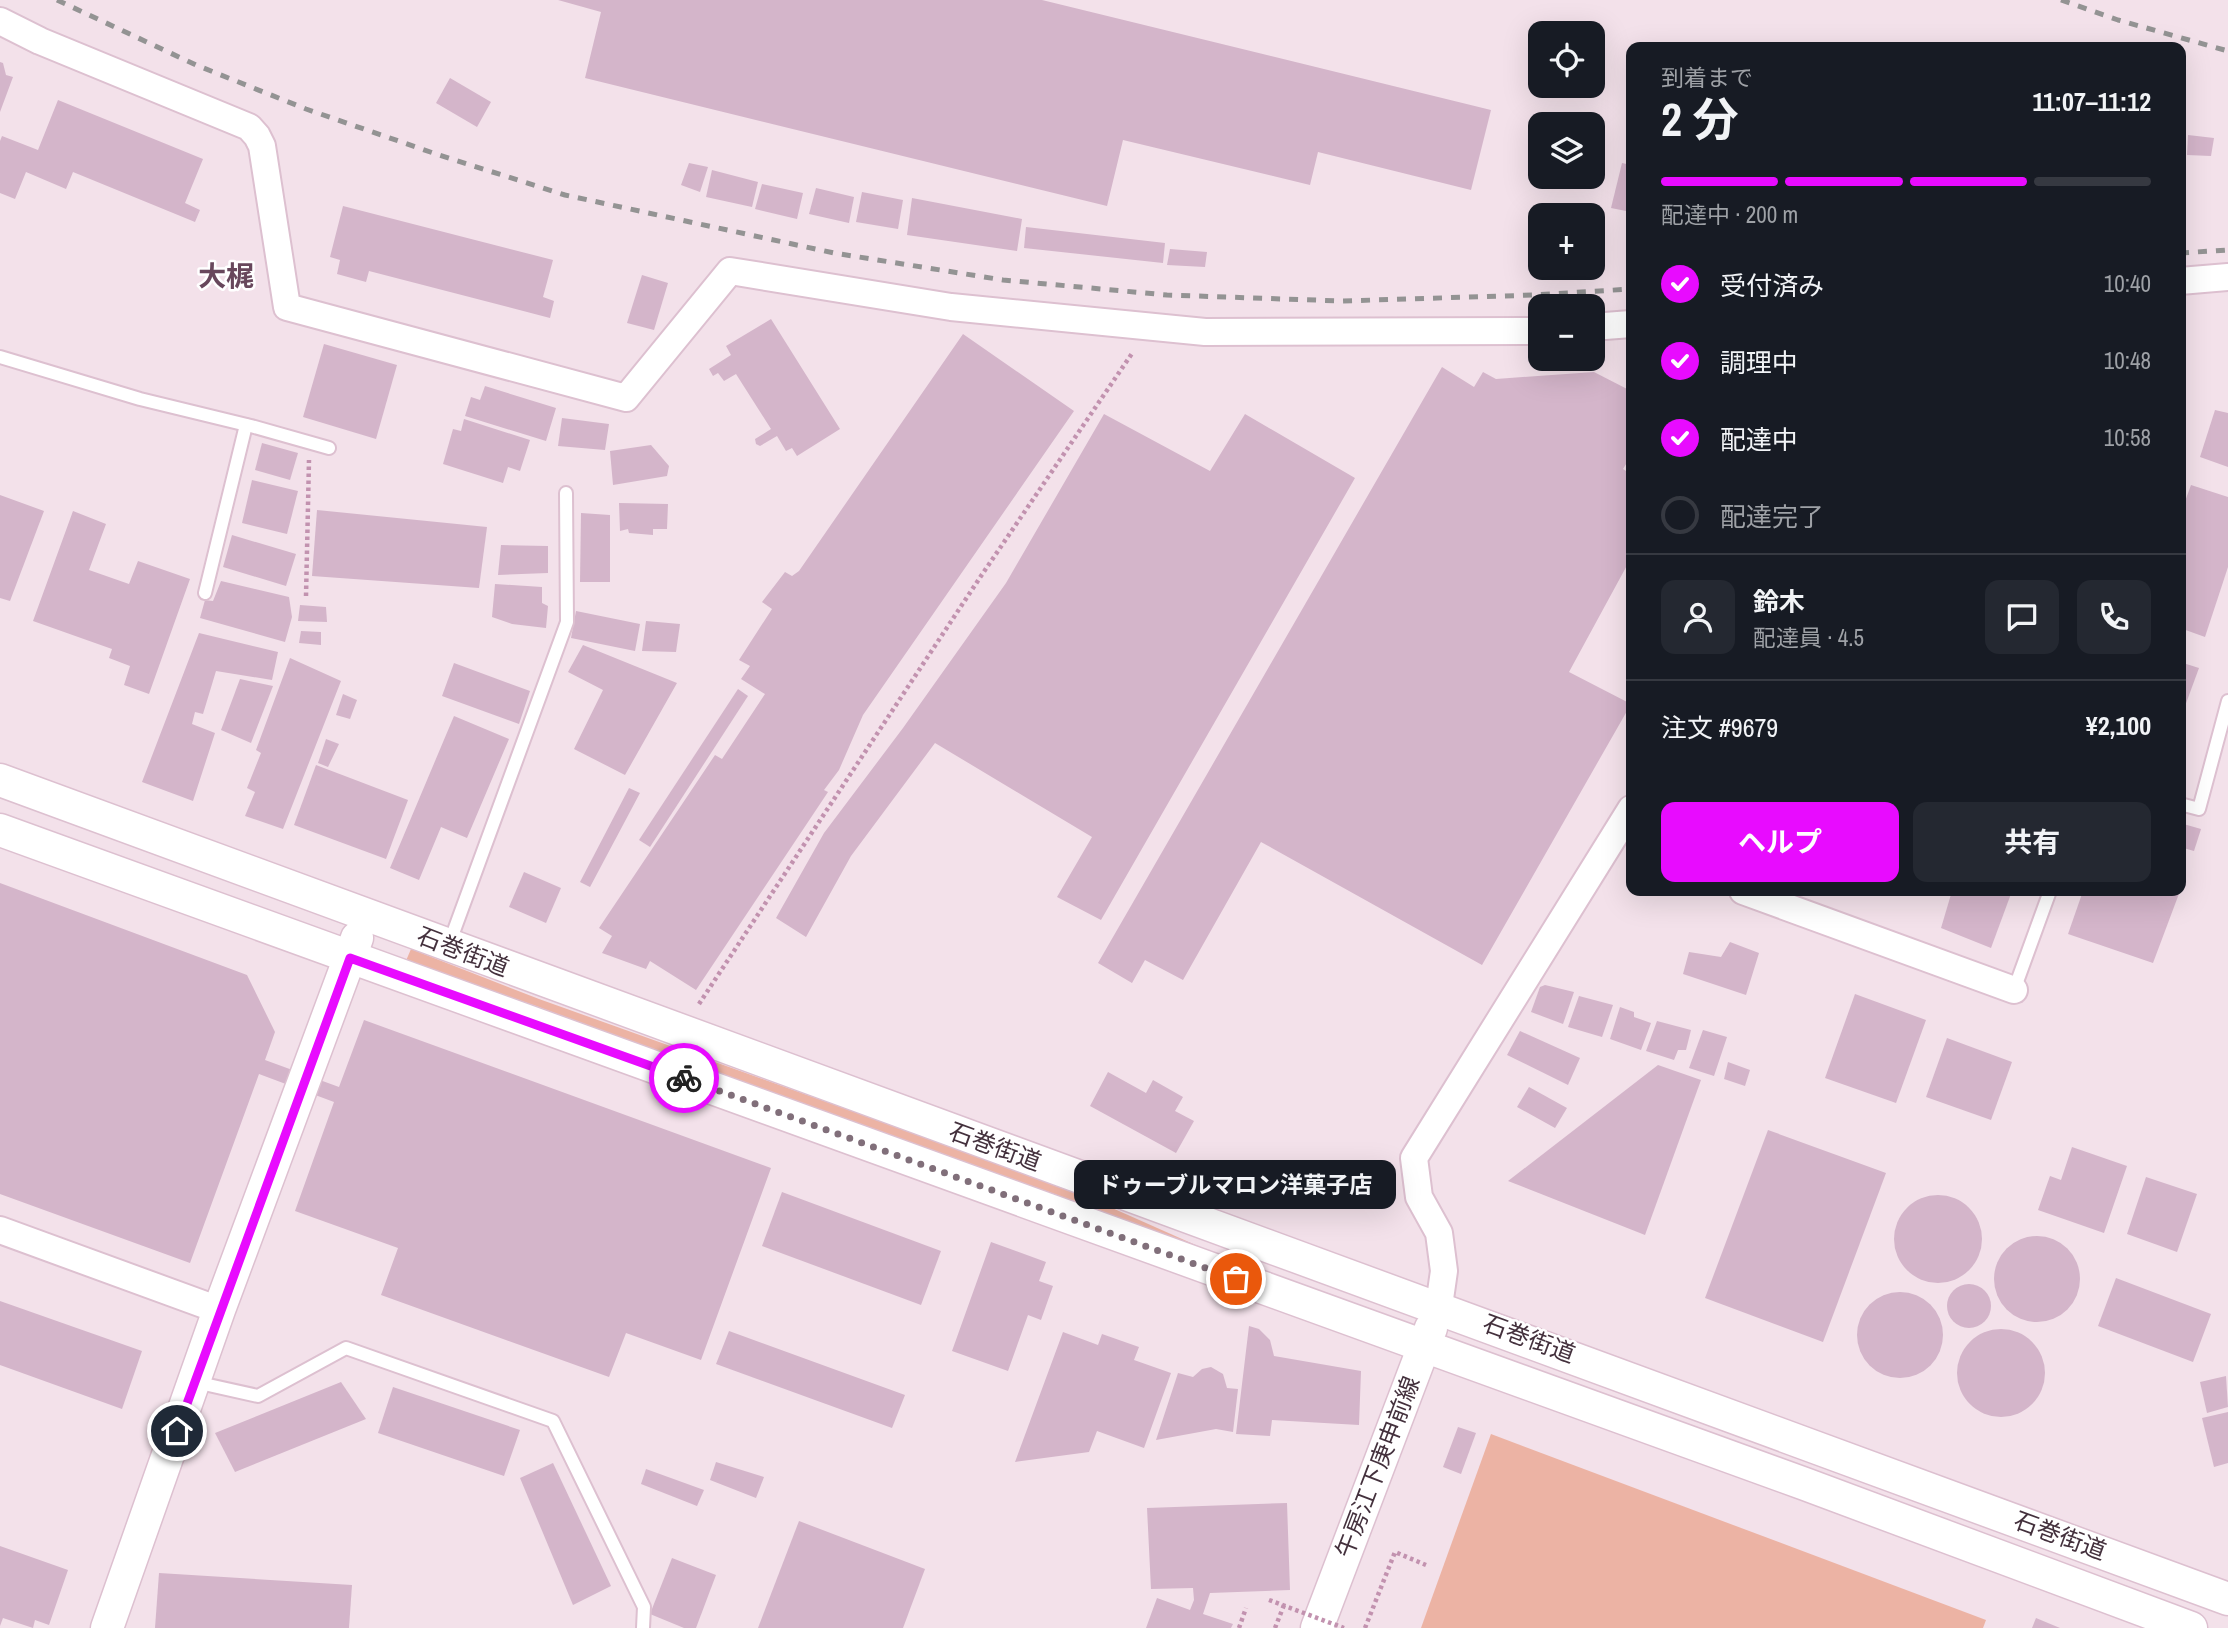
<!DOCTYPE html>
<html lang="ja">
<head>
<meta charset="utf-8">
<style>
  body { margin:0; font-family:"Archivo Narrow","Noto Sans JP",sans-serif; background:#242831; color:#f1f3f6; height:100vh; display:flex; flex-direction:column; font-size:26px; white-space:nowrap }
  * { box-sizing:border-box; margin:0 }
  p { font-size:23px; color:#9ea1a6 }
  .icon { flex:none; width:38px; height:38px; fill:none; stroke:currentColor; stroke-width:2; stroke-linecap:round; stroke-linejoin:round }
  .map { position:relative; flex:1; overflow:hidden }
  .sheet { position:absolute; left:1626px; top:42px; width:560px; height:854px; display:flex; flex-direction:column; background:#171b24; border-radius:14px; box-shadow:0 7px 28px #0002 }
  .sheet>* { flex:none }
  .fabs { position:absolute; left:1528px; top:21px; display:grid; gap:14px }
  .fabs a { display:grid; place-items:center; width:77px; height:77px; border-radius:14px; background:#171b24; box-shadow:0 7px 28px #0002; font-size:35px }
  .pin { position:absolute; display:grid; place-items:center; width:60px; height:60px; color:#fff; margin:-30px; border:4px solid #fff; border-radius:50%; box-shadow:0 2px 7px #0007 }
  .courier { position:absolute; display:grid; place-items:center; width:70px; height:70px; margin:-35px; border:5px solid #e80bff; border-radius:50%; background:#fff; color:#222; box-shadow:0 2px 9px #0007 }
  .bubble { position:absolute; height:49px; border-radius:14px; background:#171b24; box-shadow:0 7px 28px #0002; font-size:23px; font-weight:700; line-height:49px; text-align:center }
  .overview em { font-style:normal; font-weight:700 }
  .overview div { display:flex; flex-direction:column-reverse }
  .overview { display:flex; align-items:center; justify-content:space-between; height:119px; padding:0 35px }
  h1 { font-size:46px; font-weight:700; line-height:52px }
  .bar { display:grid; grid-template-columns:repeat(4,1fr); gap:10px 7px; align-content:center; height:84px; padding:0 35px }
  .bar i { height:9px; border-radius:5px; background:#363941 }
  .bar .active { background:#e80bff }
  .bar p { grid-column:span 4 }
  .line { display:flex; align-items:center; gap:18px; padding:0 35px; border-top:2px solid #363941 }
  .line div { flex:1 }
  .round { display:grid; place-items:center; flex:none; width:74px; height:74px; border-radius:14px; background:#242831 }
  ol { padding:0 35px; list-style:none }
  li { display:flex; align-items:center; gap:21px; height:77px }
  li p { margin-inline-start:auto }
  li .icon { padding:7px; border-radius:50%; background:#e80bff; color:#fff; stroke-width:4 }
  li:last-child { color:#9ea1a6 }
  li i { width:38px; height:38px; border:4px solid #363941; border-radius:50% }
  .primary-button { display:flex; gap:14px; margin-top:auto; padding:14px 35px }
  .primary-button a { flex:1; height:80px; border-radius:14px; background:#e80bff; color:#fff; font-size:28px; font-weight:700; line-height:80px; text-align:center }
  .primary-button a+a { background:#242831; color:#f1f3f6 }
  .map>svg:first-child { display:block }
  .green { fill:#ecb3a4 }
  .building { fill:#d4b5ca }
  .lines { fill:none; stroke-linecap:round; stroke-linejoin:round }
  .service-casing { stroke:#ddc0d0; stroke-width:16 }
  .minor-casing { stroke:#ddc0d0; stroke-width:30 }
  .tertiary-casing { stroke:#ddc0d0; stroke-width:35 }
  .path { stroke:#c292af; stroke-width:4.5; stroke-dasharray:3.5 3.5; stroke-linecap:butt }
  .service { stroke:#fff; stroke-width:12 }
  .minor { stroke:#fff; stroke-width:26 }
  .tertiary { stroke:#fff; stroke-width:32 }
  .rail { stroke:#939393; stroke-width:5; stroke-dasharray:9 9; stroke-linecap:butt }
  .path-bridge { stroke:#c292af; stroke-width:4.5; stroke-dasharray:3.5 3.5; stroke-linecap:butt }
  .done { stroke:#816f7a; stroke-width:7; stroke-dasharray:0 12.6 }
  .route { stroke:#e80bff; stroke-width:9 }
  .labels { text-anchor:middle; stroke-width:5; stroke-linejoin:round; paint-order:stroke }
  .street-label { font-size:24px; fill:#44313d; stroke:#fff }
  .quarter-label { font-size:28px; font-weight:bold; fill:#68475c; stroke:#fff }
</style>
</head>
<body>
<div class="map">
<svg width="2228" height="1628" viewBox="0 0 2228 1628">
  <rect width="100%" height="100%" fill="#f3e1ea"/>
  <g class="green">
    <polygon points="411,949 539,999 1065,1187 1209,1251 1206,1257 536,1006 405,963"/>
    <polygon points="1491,1434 1986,1620 1983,1628 1421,1628"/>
  </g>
  <g class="building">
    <polygon points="558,0 1042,0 1491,110 1471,190 1318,152 1310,185 1123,140 1107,206 585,78 601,12"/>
    <polygon points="0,62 3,63 6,75 13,77 0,112"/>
    <polygon points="450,78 491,102 477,127 436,103"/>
    <polygon points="58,100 203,159 185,203 200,210 195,222 73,172 66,189 26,172 15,199 0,193 0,141 2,136 38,150"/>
    <polygon points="2188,135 2214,138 2211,156 2187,155"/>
    <polygon points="689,163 708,167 700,192 681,185"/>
    <polygon points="1622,163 1631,165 1631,212 1611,208"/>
    <polygon points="712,170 758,182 752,207 706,197"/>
    <polygon points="762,184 803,193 797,219 755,209"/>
    <polygon points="816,188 854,197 849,223 809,214"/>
    <polygon points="862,192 903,200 898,229 856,222"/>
    <polygon points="912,198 1022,219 1017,251 907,235"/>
    <polygon points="343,206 553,260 543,297 554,301 550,318 369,271 366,282 337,274 340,260 330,257"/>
    <polygon points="1026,227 1165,243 1163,263 1024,248"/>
    <polygon points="1170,249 1207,252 1205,267 1167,265"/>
    <polygon points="642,275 668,283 654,330 627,323"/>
    <polygon points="771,319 840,429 797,456 792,448 786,451 777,436 760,446 756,444 755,439 771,429 736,374 724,381 718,373 713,376 709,369 731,355 726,346"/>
    <polygon points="963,334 1074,411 863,715 839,770 824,790 828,792 696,990 650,961 646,969 602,953 612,936 599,928 715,755 722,759 765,694 741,679 750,666 739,660 772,609 762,602 785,572 792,576 799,571"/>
    <polygon points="324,344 397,365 376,439 303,417"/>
    <polygon points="1442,367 1474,387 1483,372 1496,379 1594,372 1631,391 1631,456 1623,469 1631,474 1631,558 1569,672 1631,704 1482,965 1261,842 1183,980 1145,960 1132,983 1098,963"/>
    <polygon points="485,386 556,408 546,441 465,416 471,397 480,400"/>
    <polygon points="2215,410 2228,413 2228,467 2200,457"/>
    <polygon points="1104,414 1210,471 1245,414 1355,478 1101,920 1057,897 1092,837 935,743 851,856 806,937 776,918 824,833 903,728 1006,583"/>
    <polygon points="562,418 609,424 605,450 558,446"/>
    <polygon points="464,419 530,440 520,471 508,467 503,483 443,464 453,429 461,431"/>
    <polygon points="262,443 298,453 290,480 255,470"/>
    <polygon points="651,445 669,466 667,476 613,485 610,451"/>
    <polygon points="252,480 298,491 287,534 242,523"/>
    <polygon points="2191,485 2228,497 2228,567 2205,637 2180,628 2180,515"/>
    <polygon points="0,495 44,511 10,601 0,598"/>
    <polygon points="619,503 668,504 667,529 653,529 653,535 629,533 628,529 620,531"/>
    <polygon points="317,510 487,527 479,588 312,576"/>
    <polygon points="73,511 106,524 89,570 129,584 138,561 190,579 149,694 124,685 130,666 109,658 112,649 33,621"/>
    <polygon points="581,513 610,515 610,582 580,582"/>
    <polygon points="232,535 296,554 286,586 223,567"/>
    <polygon points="501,545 548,546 548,573 498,575"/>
    <polygon points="221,581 289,597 292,617 285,642 200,618 205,600 213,601"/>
    <polygon points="495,584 542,587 542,603 548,606 546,628 512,624 492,617"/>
    <polygon points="300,605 326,607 327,622 298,621"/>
    <polygon points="576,611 640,624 635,651 571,638"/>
    <polygon points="646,621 680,624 676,652 642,651"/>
    <polygon points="301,631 321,632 321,645 299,643"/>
    <polygon points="199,633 278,652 272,680 216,671 203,714 195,712 192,724 215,733 193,801 142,782"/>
    <polygon points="583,645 677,683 625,775 574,749 603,690 568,672"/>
    <polygon points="290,658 341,681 283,829 245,816 255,792 247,788 261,753 256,750"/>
    <polygon points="2180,662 2199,668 2181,717 2180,717"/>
    <polygon points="454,663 530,691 519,724 442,696"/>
    <polygon points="240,679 273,686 251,743 221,730"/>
    <polygon points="738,689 748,696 650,847 639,840"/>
    <polygon points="343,694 357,700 350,719 336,715"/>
    <polygon points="454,716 509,739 467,838 441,827 419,880 390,868"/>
    <polygon points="326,739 339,744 328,767 318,763"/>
    <polygon points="316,765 408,800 386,859 294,825"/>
    <polygon points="629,788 640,793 590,887 580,882"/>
    <polygon points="2180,823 2201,829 2194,851 2180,847"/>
    <polygon points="524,872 561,888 546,923 509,907"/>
    <polygon points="0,883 247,975 275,1032 265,1060 339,1087 364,1020 771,1168 701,1360 626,1333 609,1377 381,1295 398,1248 295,1211 334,1102 259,1074 190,1263 0,1194"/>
    <polygon points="1952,891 2012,891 1991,948 1941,928"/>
    <polygon points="2083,891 2180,891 2153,963 2068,934"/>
    <polygon points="1730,942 1759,953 1746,995 1683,974 1689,952 1721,957"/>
    <polygon points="1545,985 1574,992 1563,1024 1531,1012 1540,987"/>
    <polygon points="1855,994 1926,1020 1896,1103 1825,1078"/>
    <polygon points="1579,996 1613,1005 1602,1037 1568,1027"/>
    <polygon points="1620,1007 1634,1012 1634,1017 1651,1023 1641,1050 1610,1039"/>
    <polygon points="1657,1021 1691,1030 1686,1050 1678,1050 1674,1060 1646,1051"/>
    <polygon points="1703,1030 1727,1037 1714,1076 1689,1068"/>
    <polygon points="1520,1031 1580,1058 1568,1085 1507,1055"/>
    <polygon points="1947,1038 2012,1062 1991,1120 1926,1097"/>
    <polygon points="1728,1062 1750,1070 1745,1086 1724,1079"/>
    <polygon points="1658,1065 1701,1080 1645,1235 1508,1181"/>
    <polygon points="1108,1072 1146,1093 1153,1080 1183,1097 1175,1111 1194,1121 1176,1153 1090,1106"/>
    <polygon points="1529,1087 1567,1108 1555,1128 1517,1107"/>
    <polygon points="1768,1130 1886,1173 1823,1342 1705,1298"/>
    <polygon points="2072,1147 2127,1166 2104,1233 2038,1210 2050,1176 2061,1180"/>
    <polygon points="2146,1177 2197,1194 2177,1252 2127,1234"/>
    <polygon points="782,1192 941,1251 921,1305 762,1246"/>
    <circle cx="1938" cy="1239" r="44"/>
    <circle cx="2037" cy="1279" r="43"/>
    <polygon points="991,1242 1046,1262 1039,1281 1053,1286 1041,1320 1028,1315 1008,1371 952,1351"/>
    <polygon points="2116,1278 2211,1314 2193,1362 2098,1326"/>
    <circle cx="1969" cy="1306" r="22"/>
    <circle cx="1900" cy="1335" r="43"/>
    <polygon points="0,1301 142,1351 122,1409 0,1365"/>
    <polygon points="1249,1326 1259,1329 1270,1340 1274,1356 1361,1371 1359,1425 1272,1420 1270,1436 1236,1434"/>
    <circle cx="2001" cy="1373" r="44"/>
    <polygon points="729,1331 905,1395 892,1428 716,1364"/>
    <polygon points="1063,1332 1098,1345 1102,1334 1139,1347 1134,1360 1171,1373 1144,1448 1097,1431 1089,1452 1015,1462"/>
    <polygon points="1211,1367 1223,1374 1227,1388 1238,1389 1233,1432 1216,1429 1156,1440 1178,1373 1193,1377 1202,1369"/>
    <polygon points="2226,1376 2228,1407 2207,1413 2200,1382"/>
    <polygon points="341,1382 366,1419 235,1472 215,1433"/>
    <polygon points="393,1387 520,1430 504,1476 378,1433"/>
    <polygon points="2228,1412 2228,1463 2214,1467 2202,1418"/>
    <polygon points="1458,1427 1476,1433 1461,1474 1443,1467"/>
    <polygon points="716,1462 764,1477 756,1498 710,1480"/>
    <polygon points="553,1463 611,1586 573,1605 520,1478"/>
    <polygon points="646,1469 704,1490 697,1506 641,1484"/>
    <polygon points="1287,1503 1290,1590 1210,1593 1203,1614 1233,1624 1231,1628 1146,1628 1157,1598 1190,1610 1194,1600 1193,1588 1151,1589 1147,1508"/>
    <polygon points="799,1521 925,1569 903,1628 758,1628"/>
    <polygon points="0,1546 68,1570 49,1625 35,1620 33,1628 3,1618 0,1626"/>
    <polygon points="672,1558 716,1575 696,1628 684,1628 650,1614"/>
    <polygon points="159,1573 352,1585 349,1628 155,1628"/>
    <polygon points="2036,1618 2060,1628 2032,1628"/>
  </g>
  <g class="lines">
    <g class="service-casing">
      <g id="service">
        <polyline points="0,357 140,399 251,426 329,448"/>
        <polyline points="205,593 246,425"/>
        <polyline points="2180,804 2199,809 2228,701"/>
        <polyline points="448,947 567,622 566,493"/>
        <polyline points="2014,990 2050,891"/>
        <polyline points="195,1382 258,1396 346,1348 553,1421 644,1607 643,1628"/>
      </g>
    </g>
    <g class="minor-casing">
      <g id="minor">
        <polyline points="0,21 40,41 249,127 257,136 262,146 287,307 626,398 730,271 951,307 1205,332 1540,331"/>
        <polyline points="2180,281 2228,277"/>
        <polyline points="1592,327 1631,324"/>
        <polyline points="1743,891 2014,990"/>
        <polyline points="0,1230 219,1310"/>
        <polyline points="1439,1306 1444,1271 1439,1233 1419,1197 1414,1158 1631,809"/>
      </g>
    </g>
    <g class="tertiary-casing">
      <g id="tertiary">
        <path d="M0,780C740,1059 1488,1320 2228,1599"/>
        <polyline points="0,830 1805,1484 2191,1628"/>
        <polyline points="107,1628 219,1310 357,938"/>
        <polyline points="1317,1628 1431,1328"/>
      </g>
    </g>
    <g class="path">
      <polyline points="306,596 309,460"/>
      <polyline points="699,1004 981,576 1133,352"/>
      <polyline points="1239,1628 1246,1608"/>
      <polyline points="1275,1628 1284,1605"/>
      <polyline points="1365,1628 1395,1552 1426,1565"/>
    </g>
    <use href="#service" class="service"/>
    <use href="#minor" class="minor"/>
    <use href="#tertiary" class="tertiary"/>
    <g class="rail">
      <polyline points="57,0 196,65 306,109 439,155 565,195 834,253 1003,280 1167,295 1342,301 1534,295 1631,289"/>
      <polyline points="2061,0 2118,20 2228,51"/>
      <polyline points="2180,253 2228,250"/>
    </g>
    <polyline class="path-bridge" points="1269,1600 1344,1628"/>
  </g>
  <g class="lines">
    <polyline class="done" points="684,1078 1236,1279"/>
    <polyline class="route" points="177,1431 350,958 684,1078"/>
  </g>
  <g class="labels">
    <g class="street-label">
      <text transform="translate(463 952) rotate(21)" y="8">石巻街道</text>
      <text transform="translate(995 1147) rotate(20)" y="8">石巻街道</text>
      <text transform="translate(1529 1339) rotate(20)" y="8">石巻街道</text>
      <text transform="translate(1378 1467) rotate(-69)" y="8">午房江下庚申前線</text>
      <text transform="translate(2060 1536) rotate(20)" y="8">石巻街道</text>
    </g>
    <g class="quarter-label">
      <text x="226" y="286">大梶</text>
    </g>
  </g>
</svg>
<div class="fabs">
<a><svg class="icon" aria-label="locate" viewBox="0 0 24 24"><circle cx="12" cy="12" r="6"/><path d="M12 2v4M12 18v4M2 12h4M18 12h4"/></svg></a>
<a><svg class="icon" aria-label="layers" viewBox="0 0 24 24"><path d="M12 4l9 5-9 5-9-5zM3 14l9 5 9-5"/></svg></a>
<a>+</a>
<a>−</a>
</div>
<div class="pin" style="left:1236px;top:1279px;background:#ea580c"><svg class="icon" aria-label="bag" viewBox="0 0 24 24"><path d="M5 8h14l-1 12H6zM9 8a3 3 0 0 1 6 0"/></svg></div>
<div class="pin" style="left:177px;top:1431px;background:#1f2937"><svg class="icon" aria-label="home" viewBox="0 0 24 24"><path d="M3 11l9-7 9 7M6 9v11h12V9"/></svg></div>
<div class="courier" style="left:684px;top:1078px"><svg class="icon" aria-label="bike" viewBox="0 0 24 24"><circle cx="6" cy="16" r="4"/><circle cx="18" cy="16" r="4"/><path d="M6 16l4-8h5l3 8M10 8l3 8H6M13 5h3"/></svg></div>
<div class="bubble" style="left:1074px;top:1160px;width:322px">ドゥーブルマロン洋菓子店</div>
<section class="sheet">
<div class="overview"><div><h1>2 分</h1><p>到着まで</p></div><em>11:07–11:12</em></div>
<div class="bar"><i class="active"></i><i class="active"></i><i class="active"></i><i></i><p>配達中 · 200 m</p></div>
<ol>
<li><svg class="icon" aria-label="check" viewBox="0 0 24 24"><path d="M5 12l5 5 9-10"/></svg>受付済み<p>10:40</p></li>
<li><svg class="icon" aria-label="check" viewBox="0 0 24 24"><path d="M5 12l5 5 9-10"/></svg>調理中<p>10:48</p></li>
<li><svg class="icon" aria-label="check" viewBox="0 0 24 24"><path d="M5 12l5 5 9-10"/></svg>配達中<p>10:58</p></li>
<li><i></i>配達完了</li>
</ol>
<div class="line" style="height:126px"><a class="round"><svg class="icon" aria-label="person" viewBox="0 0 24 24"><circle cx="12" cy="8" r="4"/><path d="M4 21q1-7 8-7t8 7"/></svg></a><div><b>鈴木</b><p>配達員 · 4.5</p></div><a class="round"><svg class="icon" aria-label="chat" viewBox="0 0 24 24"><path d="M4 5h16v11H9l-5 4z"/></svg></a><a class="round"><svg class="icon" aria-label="phone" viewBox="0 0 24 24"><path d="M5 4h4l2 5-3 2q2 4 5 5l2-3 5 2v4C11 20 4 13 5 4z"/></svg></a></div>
<div class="line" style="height:91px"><div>注文 #9679</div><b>¥2,100</b></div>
<div class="primary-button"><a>ヘルプ</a><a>共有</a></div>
</section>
</div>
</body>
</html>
